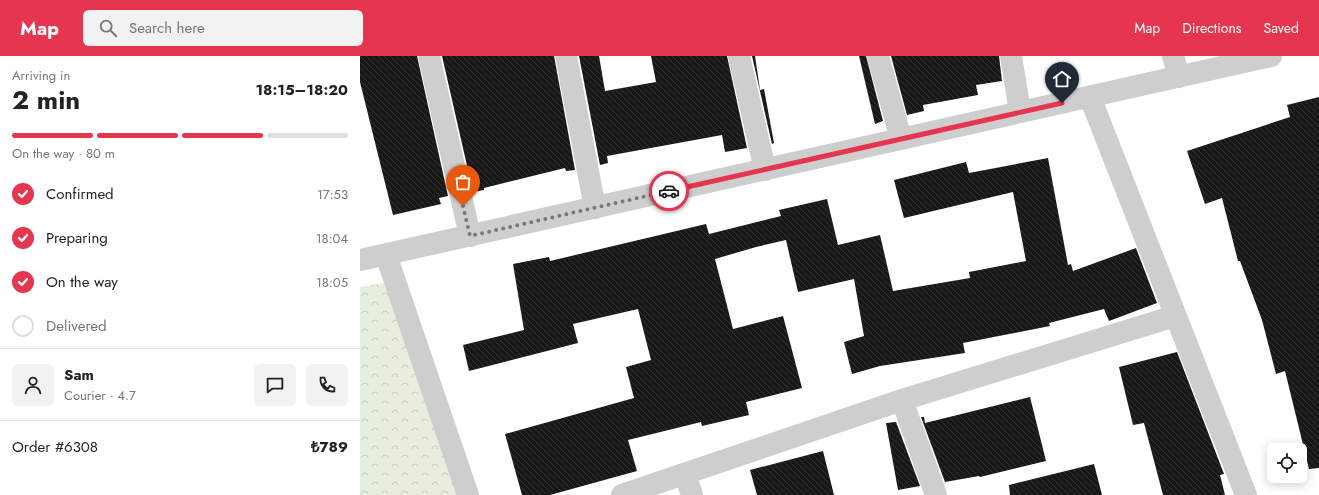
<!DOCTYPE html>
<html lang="en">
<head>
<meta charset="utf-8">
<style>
  body { margin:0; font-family:Jost,sans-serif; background:#f2f2f2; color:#222; height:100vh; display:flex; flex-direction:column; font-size:15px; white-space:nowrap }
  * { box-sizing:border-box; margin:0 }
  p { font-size:13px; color:#767676 }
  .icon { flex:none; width:22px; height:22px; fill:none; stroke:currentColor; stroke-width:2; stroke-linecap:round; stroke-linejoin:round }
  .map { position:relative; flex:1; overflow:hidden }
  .details { display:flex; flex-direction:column; background:#fff; width:360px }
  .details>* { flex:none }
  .buttons { position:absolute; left:907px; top:387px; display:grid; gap:8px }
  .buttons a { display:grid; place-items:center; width:40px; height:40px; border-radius:6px; background:#fff; box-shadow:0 2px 10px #0003; font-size:20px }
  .pin { position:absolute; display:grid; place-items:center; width:34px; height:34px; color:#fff; margin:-41px -17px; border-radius:50% 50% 50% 0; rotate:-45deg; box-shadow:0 0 4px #0007 }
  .pin .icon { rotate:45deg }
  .courier { position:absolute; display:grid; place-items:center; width:40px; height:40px; margin:-20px; border:3px solid #e6354e; border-radius:50%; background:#fff; color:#222; box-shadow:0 1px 5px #0007 }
  .overview em { font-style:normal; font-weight:700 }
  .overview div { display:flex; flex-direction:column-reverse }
  .overview { display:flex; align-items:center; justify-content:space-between; height:68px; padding:0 12px }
  h1 { font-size:26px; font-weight:700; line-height:30px }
  .bar { display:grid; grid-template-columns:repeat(4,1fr); gap:6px 4px; align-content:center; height:48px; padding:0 12px }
  .bar i { height:5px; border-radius:3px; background:#e0e0e0 }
  .bar .selected { background:#e6354e }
  .bar p { grid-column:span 4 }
  .line { display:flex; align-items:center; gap:10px; padding:0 12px; border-top:1px solid #e0e0e0 }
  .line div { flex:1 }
  .round { display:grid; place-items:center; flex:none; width:42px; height:42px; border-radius:6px; background:#f2f2f2 }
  ol { padding:0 12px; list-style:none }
  li { display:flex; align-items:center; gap:12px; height:44px }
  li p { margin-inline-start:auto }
  li .icon { padding:4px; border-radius:50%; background:#e6354e; color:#fff; stroke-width:4 }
  li:last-child { color:#767676 }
  li i { width:22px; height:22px; border:2px solid #e0e0e0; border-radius:50% }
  header { display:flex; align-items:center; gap:24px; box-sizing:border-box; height:56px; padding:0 20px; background:#e6354e; color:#fff }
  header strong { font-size:19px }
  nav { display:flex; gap:22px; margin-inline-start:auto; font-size:14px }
  .search { width:280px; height:36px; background:#f2f2f2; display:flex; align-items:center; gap:10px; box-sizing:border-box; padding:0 14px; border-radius:6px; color:#767676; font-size:15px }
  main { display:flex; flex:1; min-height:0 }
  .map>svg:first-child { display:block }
  .forest { fill:url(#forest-crowns) }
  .building { fill:url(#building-back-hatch) }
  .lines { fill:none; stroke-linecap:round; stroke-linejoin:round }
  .minor { stroke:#cecece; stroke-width:22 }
  .done { stroke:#797979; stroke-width:4; stroke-dasharray:0 7.2 }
  .route { stroke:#e6354e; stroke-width:5 }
</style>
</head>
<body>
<header>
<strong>Map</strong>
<div class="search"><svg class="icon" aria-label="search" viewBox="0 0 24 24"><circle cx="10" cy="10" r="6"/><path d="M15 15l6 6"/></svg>Search here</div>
<nav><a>Map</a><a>Directions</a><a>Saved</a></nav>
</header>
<main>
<section class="details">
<div class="overview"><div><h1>2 min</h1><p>Arriving in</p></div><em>18:15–18:20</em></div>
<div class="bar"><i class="selected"></i><i class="selected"></i><i class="selected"></i><i></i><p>On the way · 80 m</p></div>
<ol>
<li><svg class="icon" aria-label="check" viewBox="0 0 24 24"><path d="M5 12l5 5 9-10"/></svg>Confirmed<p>17:53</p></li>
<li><svg class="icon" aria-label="check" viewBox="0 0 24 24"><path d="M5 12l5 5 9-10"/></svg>Preparing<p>18:04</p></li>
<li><svg class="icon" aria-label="check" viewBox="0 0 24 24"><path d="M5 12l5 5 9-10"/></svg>On the way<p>18:05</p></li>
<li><i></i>Delivered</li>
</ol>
<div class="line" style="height:72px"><a class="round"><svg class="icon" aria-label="person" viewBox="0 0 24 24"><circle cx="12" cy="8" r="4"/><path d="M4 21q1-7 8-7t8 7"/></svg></a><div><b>Sam</b><p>Courier · 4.7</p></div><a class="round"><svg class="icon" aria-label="chat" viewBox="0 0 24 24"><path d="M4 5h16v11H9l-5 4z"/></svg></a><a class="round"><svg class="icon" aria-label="phone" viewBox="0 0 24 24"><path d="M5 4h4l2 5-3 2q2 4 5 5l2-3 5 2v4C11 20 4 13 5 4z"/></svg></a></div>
<div class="line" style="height:52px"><div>Order #6308</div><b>₺789</b></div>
</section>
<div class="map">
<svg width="959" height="439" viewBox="0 0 959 439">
  <defs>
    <pattern id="forest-crowns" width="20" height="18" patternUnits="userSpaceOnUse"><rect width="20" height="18" fill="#e8eedf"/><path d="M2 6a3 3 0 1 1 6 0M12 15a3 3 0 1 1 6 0" fill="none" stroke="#c7cdc0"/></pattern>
    <pattern id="building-back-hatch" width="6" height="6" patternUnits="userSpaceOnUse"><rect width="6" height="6" fill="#181818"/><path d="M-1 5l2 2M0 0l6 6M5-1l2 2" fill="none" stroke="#313131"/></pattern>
  </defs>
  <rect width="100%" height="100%" fill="#fff"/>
  <polygon class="forest" points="24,227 108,439 0,439 0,231"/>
  <g class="building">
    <polygon points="0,0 57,0 88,140 79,142 81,148 33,159 0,26"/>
    <polygon points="82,0 194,0 215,114 206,115 205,112 124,132 124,134 113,136"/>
    <polygon points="219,0 239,0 245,35 296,26 291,0 367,0 387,92 365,96 362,79 247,100 248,107 240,109"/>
    <polygon points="392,0 395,0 400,34 404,33 414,87 412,88"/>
    <polygon points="499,0 506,0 523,65 515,68"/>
    <polygon points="531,0 639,0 642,25 616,29 618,39 563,49 564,55 547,59"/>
    <polygon points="959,41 959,412 949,413 925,315 916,318 902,264 880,205 878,205 862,142 845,148 827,95 930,61 927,49"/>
    <polygon points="688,102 708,209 711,208 713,215 776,192 797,247 749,265 744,253 689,267 690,270 603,287 605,297 520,310 492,318 484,286 504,280 494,223 438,236 426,184 396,191 355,203 373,273 423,260 442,332 386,346 389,359 342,370 341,366 268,384 277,415 190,439 162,439 145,378 274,342 266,311 291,304 278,253 213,268 218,287 109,315 103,289 164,274 153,208 189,201 190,205 346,168 349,178 421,160 419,154 467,143 478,189 520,179 533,235 610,222 609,216 666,205 653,136 544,162 534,124 606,106 609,117"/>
    <polygon points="817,296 864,418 860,419 865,439 803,439 784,367 773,369 759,311"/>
    <polygon points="670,341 686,405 620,421 619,420 585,426 561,361 564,361 565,367"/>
    <polygon points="536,366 560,430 538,434 526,367"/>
    <polygon points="463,395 474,439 397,439 390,414"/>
    <polygon points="734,408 742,439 650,439 649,429"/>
  </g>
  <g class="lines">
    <g class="minor">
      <polyline points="69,0 110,180"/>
      <polyline points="206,0 235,152"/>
      <polyline points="379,0 405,114"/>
      <polyline points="518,0 541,83"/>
      <polyline points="651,0 660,56"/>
      <polyline points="813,0 819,21"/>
      <polyline points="730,41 886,439"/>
      <polyline points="26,199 108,439"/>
      <polyline points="0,204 911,0"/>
      <polyline points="542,344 576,439"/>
      <polyline points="325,418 332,439"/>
      <polyline points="262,439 542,344 815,260"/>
    </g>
  </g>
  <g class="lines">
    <polyline class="done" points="103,150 110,180 309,135"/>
    <polyline class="route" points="309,135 702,47"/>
  </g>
</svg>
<div class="buttons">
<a><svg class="icon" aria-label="locate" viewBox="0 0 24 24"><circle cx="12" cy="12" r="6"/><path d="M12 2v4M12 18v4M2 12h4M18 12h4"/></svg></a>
</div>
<div class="pin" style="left:103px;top:150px;background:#ea580c"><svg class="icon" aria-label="bag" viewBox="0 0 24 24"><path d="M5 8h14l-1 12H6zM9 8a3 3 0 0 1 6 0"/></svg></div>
<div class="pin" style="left:702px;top:47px;background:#1f2937"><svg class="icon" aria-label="home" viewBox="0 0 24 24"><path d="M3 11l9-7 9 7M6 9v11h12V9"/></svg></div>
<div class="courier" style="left:309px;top:135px"><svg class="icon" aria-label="car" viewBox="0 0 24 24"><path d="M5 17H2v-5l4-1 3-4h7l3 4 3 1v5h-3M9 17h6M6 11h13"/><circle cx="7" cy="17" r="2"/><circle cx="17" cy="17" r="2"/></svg></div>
</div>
</main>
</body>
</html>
